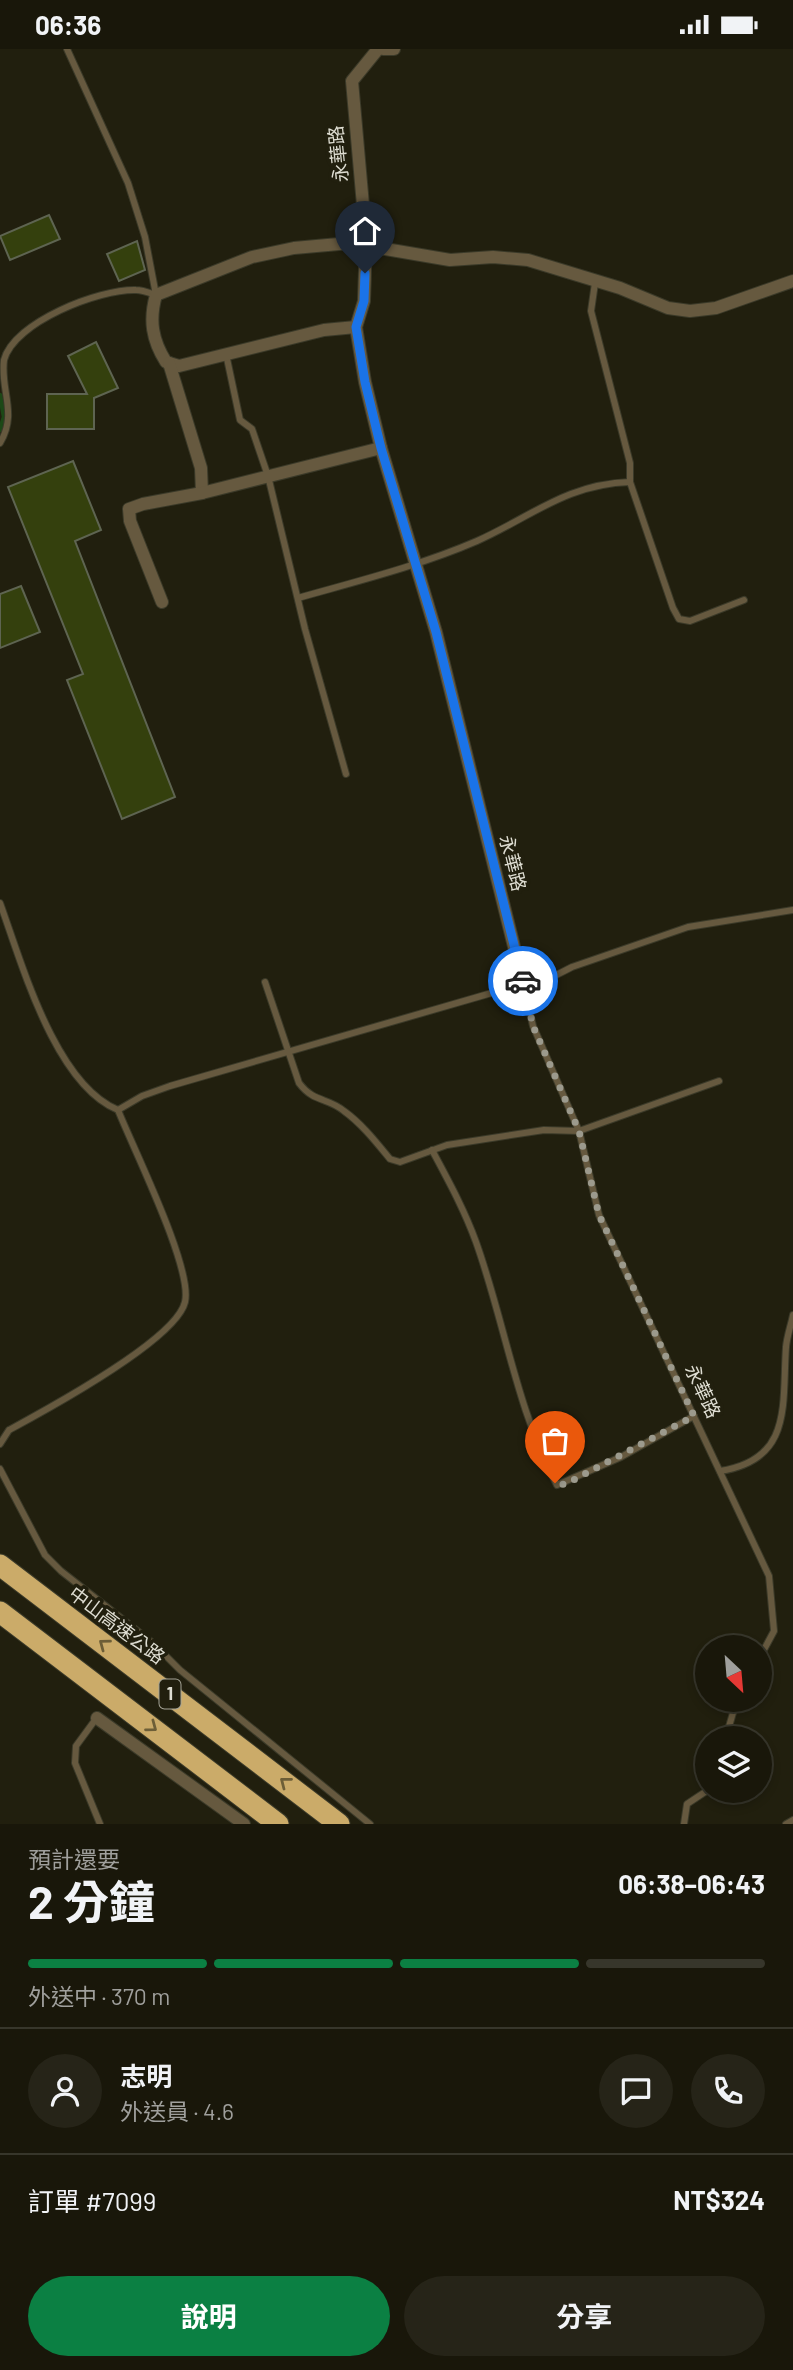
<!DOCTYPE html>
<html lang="zh-TW">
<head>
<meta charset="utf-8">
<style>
  body { margin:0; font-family:Barlow,"Noto Sans TC",sans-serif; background:#262418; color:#f1f3f6; height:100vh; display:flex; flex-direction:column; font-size:26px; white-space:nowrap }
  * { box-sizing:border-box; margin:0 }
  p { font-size:23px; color:#9f9f9c }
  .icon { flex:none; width:38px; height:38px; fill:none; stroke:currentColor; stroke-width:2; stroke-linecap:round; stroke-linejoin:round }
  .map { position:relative; height:1775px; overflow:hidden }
  .panel { display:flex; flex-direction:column; background:#19170a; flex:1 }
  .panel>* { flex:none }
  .needle { width:46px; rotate:154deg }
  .fabs { position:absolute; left:695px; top:1586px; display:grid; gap:14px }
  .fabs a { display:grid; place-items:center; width:77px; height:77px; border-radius:50%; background:#19170a; box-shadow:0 4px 10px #0003,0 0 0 2px #37362b; font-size:35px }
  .pin { position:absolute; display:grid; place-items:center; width:60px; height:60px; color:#fff; margin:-72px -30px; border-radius:50% 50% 50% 0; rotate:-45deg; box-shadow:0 0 7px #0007 }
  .pin .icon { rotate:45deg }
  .courier { position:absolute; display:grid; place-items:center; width:70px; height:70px; margin:-35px; border:5px solid #1a73e8; border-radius:50%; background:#fff; color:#222; box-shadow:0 2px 9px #0007 }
  .head em { font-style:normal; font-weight:700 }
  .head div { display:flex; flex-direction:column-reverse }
  .head { display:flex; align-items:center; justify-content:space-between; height:119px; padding:0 28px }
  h1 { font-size:46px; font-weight:700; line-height:52px }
  .bar { display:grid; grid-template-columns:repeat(4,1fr); gap:10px 7px; align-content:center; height:84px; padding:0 28px }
  .bar i { height:9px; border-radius:5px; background:#37362b }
  .bar .active { background:#0b8043 }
  .bar p { grid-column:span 4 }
  .line { display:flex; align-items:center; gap:18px; padding:0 28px; border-top:2px solid #37362b }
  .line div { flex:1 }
  .round { display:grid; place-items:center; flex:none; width:74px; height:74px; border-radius:37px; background:#262418 }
  .cta { display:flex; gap:14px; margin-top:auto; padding:14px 28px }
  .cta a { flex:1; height:80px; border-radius:42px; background:#0b8043; color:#fff; font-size:28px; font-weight:700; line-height:80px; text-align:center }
  .cta a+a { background:#262418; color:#f1f3f6 }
  .status { display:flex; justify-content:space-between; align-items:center; height:49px; padding:0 35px; background:#19170a; direction:ltr }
  .status svg { height:19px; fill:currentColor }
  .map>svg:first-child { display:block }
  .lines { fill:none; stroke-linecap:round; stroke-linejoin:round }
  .stream { stroke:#1c4816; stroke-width:4.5 }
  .building { fill:#34400d; stroke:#5e6451; stroke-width:2 }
  .lane-casing { stroke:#3b3a29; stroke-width:8 }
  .street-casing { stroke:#3b3a29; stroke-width:14 }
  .highway-casing { stroke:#3b3a29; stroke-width:23 }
  .lane { stroke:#66593f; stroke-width:6 }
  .street { stroke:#66593f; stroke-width:12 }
  .highway { stroke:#cbab69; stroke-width:21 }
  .oneway { stroke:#6d5e37 }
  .done { stroke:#9c9a8d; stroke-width:7; stroke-dasharray:0 12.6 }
  .route { stroke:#1a73e8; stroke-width:9 }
  .labels { text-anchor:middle; stroke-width:7; stroke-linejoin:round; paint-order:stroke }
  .shield { fill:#211f0e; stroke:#a5a497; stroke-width:2 }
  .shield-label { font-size:18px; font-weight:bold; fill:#deddd2 }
  .street-label { font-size:19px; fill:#deddd2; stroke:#211f0e }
</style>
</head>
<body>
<div class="status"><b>06:36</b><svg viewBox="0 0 49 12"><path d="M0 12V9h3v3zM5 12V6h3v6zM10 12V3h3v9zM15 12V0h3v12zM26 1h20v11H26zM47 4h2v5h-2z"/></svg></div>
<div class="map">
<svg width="793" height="1775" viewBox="0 0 793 1775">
  <rect width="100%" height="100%" fill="#211f0e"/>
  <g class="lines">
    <polyline class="stream" points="0,381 4,368 0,346"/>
  </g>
  <g class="building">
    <polygon points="49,166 60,190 10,211 0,187"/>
    <polygon points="137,192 145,221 119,232 107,205"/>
    <polygon points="96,293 118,339 94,349 94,380 47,380 47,345 87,345 68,307"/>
    <polygon points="73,412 101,481 75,492 175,748 122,770 67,631 83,625 8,438"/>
    <polygon points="21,537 40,583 0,599 0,545"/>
  </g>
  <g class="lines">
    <g class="lane-casing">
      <g id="lane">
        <polyline points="595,234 591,262 630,414 630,433 673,559 679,570 690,572 744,551"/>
        <polyline points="226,305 240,371 252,380 268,427 305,580 346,725"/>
        <path d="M0,394C18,364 0,342 4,311C14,273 99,240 136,241C142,241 150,244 156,246L145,188L128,134L67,0"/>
        <path d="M298,549C358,532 419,517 477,492C531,468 566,435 630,433"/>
        <path d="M0,854C22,915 55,1035 118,1061C133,1099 193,1219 185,1253C176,1291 46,1361 9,1381L0,1395"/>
        <path d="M265,933L299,1034C314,1054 327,1048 344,1062C362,1075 376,1093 390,1110L400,1113L447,1096L544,1081L579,1082L719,1032"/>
        <polyline points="525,942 533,977 579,1082 599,1166 769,1527 774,1582 760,1608"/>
        <polyline points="118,1061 142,1047 170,1037 495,943 525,942 572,918 688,878 793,861"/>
        <path d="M432,1101C448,1131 464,1160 476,1193C505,1274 516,1359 557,1436L621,1408L694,1367"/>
        <polyline points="0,1420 45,1506 61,1522 154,1595 147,1600"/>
        <path d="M720,1422C793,1411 782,1355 786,1298C787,1287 791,1276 793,1266"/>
        <polyline points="154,1595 180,1621 370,1775"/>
        <polyline points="98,1667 76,1697 75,1714 100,1775"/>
        <polyline points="730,1689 728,1681 737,1650"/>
        <polyline points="684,1775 687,1755 708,1741"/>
        <polyline points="786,1775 793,1771"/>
      </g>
    </g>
    <g class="street-casing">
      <g id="street">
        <polyline points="378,0 352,32 366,190 364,252 356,278 365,333 381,399 436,583 525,942"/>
        <polyline points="383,0 394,0"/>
        <path d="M356,278L324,281L179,317L166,313C152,291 149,271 156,246L252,208L294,199L350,194L450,211L493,208L528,211L620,239L668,259L690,262L716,259L793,232"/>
        <polyline points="169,314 201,419 202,444"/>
        <polyline points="162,553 130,472 129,460 143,455 202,444 381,399"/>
        <polyline points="97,1669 244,1775"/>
      </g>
    </g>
    <g class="highway-casing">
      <g id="highway">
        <polyline points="0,1516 339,1775"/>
        <polyline points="0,1563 278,1775"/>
      </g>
    </g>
    <use href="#lane" class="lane"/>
    <use href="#street" class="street"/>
    <use href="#highway" class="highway"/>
  </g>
  <defs><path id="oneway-chevron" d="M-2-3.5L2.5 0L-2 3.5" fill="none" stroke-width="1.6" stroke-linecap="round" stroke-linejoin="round" transform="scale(1.75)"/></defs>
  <g class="oneway">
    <use href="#oneway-chevron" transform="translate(104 1595) rotate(-143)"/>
    <use href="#oneway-chevron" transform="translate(152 1678) rotate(37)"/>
    <use href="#oneway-chevron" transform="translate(285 1733) rotate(-142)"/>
  </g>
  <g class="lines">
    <polyline class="done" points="523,932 533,977 579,1082 599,1166 694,1367 566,1435 557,1436 555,1434"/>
    <polyline class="route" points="365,224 364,252 356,278 365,333 381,399 436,583 523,932"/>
  </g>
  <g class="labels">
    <rect class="shield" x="159.5" y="1630.5" width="21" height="29" rx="5"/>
    <g class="shield-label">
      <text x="170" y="1651">1</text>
    </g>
    <g class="street-label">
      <text transform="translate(338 105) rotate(-96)" y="7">永華路</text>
      <text transform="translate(513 814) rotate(76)" y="7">永華路</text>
      <text transform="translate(703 1342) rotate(65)" y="7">永華路</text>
      <text transform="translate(117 1576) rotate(37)" y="7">中山高速公路</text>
    </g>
  </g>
</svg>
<div class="fabs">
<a><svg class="needle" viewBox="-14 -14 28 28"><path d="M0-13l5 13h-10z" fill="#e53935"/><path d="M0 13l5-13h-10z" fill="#9f9f9c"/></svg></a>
<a><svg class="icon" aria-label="layers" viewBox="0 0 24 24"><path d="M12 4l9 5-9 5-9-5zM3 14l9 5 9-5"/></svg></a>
</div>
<div class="pin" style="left:555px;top:1434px;background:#ea580c"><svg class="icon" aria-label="bag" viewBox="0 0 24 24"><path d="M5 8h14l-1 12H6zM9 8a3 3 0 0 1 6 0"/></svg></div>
<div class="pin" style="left:365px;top:224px;background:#1f2937"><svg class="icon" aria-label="home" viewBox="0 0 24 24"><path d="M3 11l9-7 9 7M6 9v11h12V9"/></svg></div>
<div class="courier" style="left:523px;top:932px"><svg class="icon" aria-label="car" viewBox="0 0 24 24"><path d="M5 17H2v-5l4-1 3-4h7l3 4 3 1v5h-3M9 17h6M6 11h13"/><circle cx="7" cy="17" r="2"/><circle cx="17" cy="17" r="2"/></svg></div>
</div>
<section class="panel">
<div class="head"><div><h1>2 分鐘</h1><p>預計還要</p></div><em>06:38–06:43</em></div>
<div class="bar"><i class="active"></i><i class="active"></i><i class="active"></i><i></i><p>外送中 · 370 m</p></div>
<div class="line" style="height:126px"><a class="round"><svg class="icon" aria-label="person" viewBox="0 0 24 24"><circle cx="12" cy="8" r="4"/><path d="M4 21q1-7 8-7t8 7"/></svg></a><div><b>志明</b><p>外送員 · 4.6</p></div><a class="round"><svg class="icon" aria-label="chat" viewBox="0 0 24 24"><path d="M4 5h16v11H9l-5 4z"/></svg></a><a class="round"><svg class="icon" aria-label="phone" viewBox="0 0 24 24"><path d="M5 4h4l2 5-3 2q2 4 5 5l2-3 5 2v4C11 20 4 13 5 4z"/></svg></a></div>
<div class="line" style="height:91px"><div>訂單 #7099</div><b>NT$324</b></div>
<div class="cta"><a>說明</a><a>分享</a></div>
</section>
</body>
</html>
